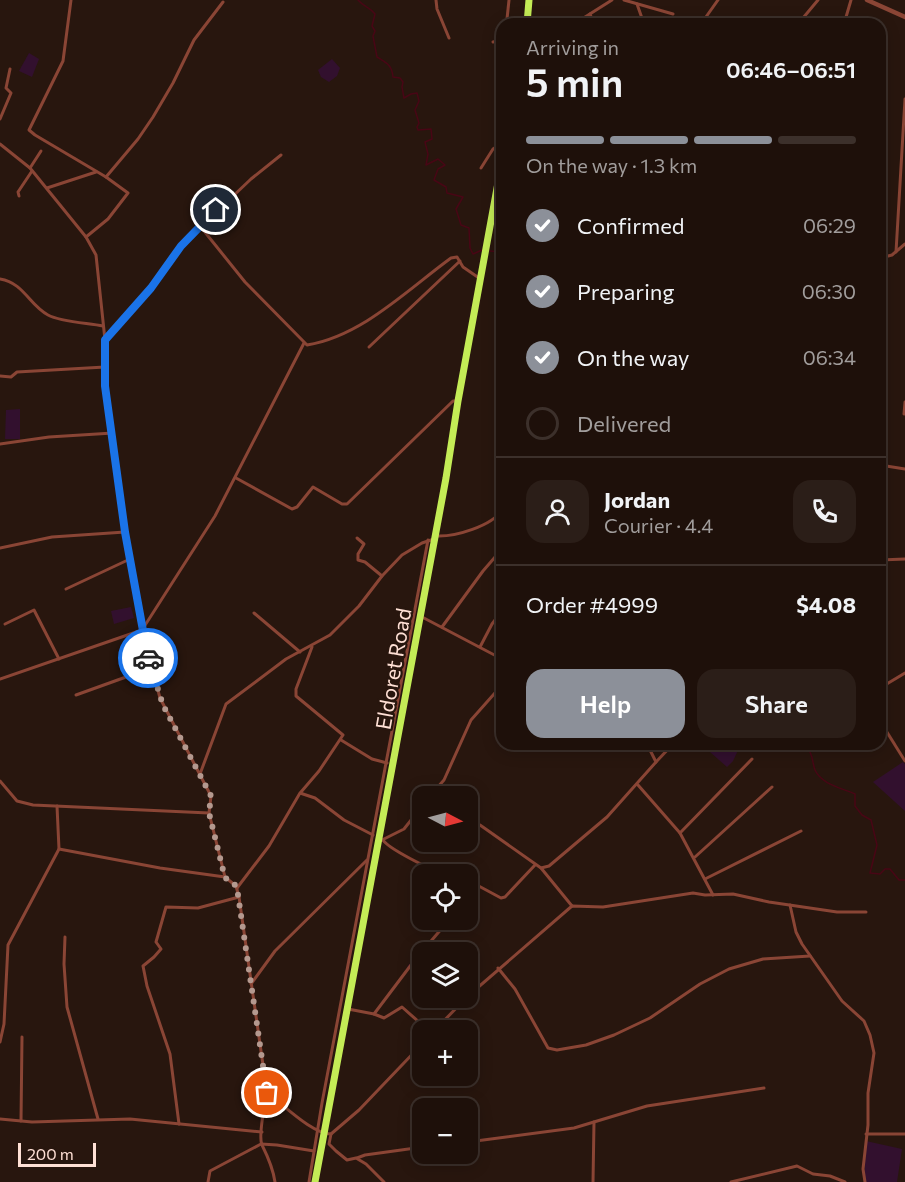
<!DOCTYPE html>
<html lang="en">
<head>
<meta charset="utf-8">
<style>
  body { margin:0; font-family:Commissioner,sans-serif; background:#2b1e18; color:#f1f3f6; height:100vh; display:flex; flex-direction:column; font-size:22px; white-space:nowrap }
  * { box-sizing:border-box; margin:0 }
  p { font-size:20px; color:#a19d9c }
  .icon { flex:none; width:33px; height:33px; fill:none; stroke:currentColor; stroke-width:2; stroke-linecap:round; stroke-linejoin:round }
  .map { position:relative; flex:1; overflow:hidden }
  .side { position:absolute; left:496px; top:18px; width:390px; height:732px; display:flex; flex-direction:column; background:#1e100a; border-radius:18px; box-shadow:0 3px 15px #0003,0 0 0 2px #3c302b }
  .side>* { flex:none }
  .needle { width:39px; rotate:96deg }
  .fabs { position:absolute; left:412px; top:786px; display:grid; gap:12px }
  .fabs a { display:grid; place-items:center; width:66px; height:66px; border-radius:12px; background:#1e100a; box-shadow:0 3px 15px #0003,0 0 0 2px #3c302b; font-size:30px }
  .scale { position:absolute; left:18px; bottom:15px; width:78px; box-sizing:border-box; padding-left:6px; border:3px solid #ffe0d5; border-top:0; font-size:16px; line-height:21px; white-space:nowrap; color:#ffe0d5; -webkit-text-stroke:4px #28160e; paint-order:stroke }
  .pin { position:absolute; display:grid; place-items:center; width:51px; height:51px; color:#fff; margin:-26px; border:3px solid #fff; border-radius:50%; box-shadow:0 2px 6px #0007 }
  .courier { position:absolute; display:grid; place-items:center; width:60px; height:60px; margin:-30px; border:4px solid #1a73e8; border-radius:50%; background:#fff; color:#222; box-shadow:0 2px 8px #0007 }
  .overview em { font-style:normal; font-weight:600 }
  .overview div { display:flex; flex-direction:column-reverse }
  .overview { display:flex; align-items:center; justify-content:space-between; height:102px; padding:0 30px }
  h1 { font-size:39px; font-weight:600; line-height:45px }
  .bar { display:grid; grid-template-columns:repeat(4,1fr); gap:9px 6px; align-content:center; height:72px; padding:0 30px }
  .bar i { height:8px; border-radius:4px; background:#3c302b }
  .bar .on { background:#8c9099 }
  .bar p { grid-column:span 4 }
  .line { display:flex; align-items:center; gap:15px; padding:0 30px; border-top:2px solid #3c302b }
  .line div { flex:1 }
  .round { display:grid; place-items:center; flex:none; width:63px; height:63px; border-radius:18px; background:#2b1e18 }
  ol { padding:0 30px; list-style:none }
  li { display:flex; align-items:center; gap:18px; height:66px }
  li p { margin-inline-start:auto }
  li .icon { padding:6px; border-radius:50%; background:#8c9099; color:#fff; stroke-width:4 }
  li:last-child { color:#a19d9c }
  li i { width:33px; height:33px; border:3px solid #3c302b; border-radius:50% }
  .button { display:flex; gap:12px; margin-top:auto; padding:12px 30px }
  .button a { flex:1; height:69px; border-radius:18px; background:#8c9099; color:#fff; font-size:24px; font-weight:600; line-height:69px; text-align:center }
  .button a+a { background:#2b1e18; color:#f1f3f6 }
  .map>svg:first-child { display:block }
  .green { fill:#32102e }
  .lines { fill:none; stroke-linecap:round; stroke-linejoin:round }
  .stream { stroke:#480615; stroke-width:1.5 }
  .minor { stroke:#8a4535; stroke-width:3 }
  .tertiary { stroke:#8a4535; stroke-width:4.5 }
  .trunk { stroke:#c4ec56; stroke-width:7 }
  .done { stroke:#b4998f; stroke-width:6; stroke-dasharray:0 10.8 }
  .route { stroke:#1a73e8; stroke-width:8 }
  .labels { text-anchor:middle; stroke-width:4.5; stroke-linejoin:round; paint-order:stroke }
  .street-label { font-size:21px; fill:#ffe0d5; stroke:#28160e }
</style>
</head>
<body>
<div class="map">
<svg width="905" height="1182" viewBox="0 0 905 1182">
  <rect width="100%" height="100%" fill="#28160e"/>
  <g class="green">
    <polygon points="29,53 39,59 32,77 19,71"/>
    <polygon points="332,59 340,68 337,76 329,82 321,77 318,70"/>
    <polygon points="20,409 20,439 5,439 6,410"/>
    <polygon points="131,607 134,618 114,624 111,611"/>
    <polygon points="715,744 741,744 733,761 727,767 710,752"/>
    <polygon points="903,762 905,764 905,811 873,782"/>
    <polygon points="425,944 435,952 423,952 422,980 407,967"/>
    <polygon points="866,1141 902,1149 897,1182 866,1182 864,1178"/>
  </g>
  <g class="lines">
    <g class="stream">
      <path d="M358,0C364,7 370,7 375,14L372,26L375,31L373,36L377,57C387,63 392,65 393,77L400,78L403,82L402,87L404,98L411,94L417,93L419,101L415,110L419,123L417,127L418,130L431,129L432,139L425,142L428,154L426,165L438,159L445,165L438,169L434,180L446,187L447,193L463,197L456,209L461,225L469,228L470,248L473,254L482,250"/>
      <polyline points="490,251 502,252"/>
      <path d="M809,744L807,748C813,753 812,762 815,770C822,785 842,788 855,794V806L862,815L871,820L877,845L870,873L880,874L885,869H890L899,880H905"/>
    </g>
    <g class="minor">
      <polyline points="71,0 63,61 29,130 35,135 106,177 128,193 108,219 86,237"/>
      <polyline points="436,0 437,9 449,38"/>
      <polyline points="624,0 673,14"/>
      <polyline points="637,4 644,24"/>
      <polyline points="590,14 594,24"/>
      <polyline points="507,19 509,0"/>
      <polyline points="574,24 612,0"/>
      <polyline points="701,24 718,0"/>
      <polyline points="798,24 818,0"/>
      <polyline points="844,24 851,0"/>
      <polyline points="493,42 502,40"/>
      <polyline points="0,119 11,93 6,88 10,69"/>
      <polyline points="0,144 30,168 86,237 96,255 105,340 105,386 125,532 142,630 160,698 211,796 209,813 33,805 17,801 0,781"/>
      <polyline points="30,168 41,151"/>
      <polyline points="481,168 493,149 502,143"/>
      <polyline points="106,177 138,139 153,117 173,83 194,40 223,2"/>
      <polyline points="47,188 96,172"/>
      <polyline points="19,196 18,192 32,171"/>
      <path d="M200,226L245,282L307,345C362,336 407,290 451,258L457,257L463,267L479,278"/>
      <polyline points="896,252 905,99"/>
      <polyline points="880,258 892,255 905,244"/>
      <path d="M0,279C24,283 29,305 48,315C61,322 88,323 103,326"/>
      <polyline points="105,340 151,288 181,246 191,236 251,179 281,155"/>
      <polyline points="369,347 460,261"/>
      <polyline points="0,376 11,377 17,372 105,367"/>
      <polyline points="904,414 905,402"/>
      <polyline points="0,444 49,437 113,433"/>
      <polyline points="880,465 905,469"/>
      <polyline points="236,478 292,509 297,507 313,487 342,504 347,504 453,401 456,401"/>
      <path d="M436,536C455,537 492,526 502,510"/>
      <polyline points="357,538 364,544 358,554 358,560 365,562 382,576"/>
      <polyline points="0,548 52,537 125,532"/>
      <polyline points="880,560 905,559"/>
      <polyline points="66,589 130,559"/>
      <polyline points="254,613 300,652"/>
      <polyline points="422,617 502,659"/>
      <polyline points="5,624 34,610 59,659"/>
      <polyline points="442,627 483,571 502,549"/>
      <polyline points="480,647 492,624 502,611"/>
      <polyline points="0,679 142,630 215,516 304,343"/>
      <polyline points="880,688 905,673"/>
      <polyline points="76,695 151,668"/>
      <polyline points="880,721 905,761"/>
      <polyline points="341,740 372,759 387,763"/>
      <polyline points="656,762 673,744"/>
      <polyline points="200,774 226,704 286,659 330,635 359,606 382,576 402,555 422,543 434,539"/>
      <polyline points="638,785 680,833 713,895"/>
      <polyline points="301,792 319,771 343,735 296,696 296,689 312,647"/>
      <polyline points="430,796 444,780 471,720 502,685"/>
      <path d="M209,813L225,877L236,886L239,897L267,1093C265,1103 258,1136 262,1145C268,1157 273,1168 275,1182"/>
      <polyline points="468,829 480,825 541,868 572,906"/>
      <polyline points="680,833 752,759"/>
      <polyline points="382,840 404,829 423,805"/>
      <path d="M383,840C388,848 431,871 441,871C444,871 447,870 450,869L460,874"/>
      <polyline points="59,849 160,868 225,877"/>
      <polyline points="695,857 772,787"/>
      <polyline points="541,868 549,866 607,817 656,762 647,744"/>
      <polyline points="705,879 801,831"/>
      <polyline points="468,880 475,884"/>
      <polyline points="237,888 269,846 300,793 315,798 344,820 373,835"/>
      <polyline points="468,894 475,884 501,898 505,897 535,865"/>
      <polyline points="790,905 796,932 802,944 842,1001 864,1021 870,1035 874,1053 868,1093 868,1125 863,1169 865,1182"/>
      <polyline points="65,937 64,964 67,1007 98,1119"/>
      <polyline points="498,968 515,989 548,1048 557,1050 586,1045 614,1035 650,1018 700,984 729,969 763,959 810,956"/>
      <polyline points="251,984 275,951 367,860"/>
      <polyline points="468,996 572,906 603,907 693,893 705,895 733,894 769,902 837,912 866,912"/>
      <polyline points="348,1009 374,1014 384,1018 402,1007 428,1030"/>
      <polyline points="374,1014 414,961 449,920"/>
      <polyline points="435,1030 466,998"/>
      <polyline points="0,1042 4,1024 8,945 59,849 57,806"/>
      <polyline points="459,1076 466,1083"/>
      <path d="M267,1093C283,1104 312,1134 331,1134L359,1110L423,1043"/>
      <polyline points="0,1119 32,1122 130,1119 262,1132"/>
      <polyline points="21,1121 22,1037"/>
      <polyline points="179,1124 170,1054 147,986 143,966 154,957 161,949 156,942 166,907 198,908 239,897"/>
      <polyline points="331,1134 329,1144 336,1151 347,1160 356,1158 366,1164 384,1182"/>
      <polyline points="866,1134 905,1134"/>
      <polyline points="468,1142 574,1128 647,1106 764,1088"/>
      <polyline points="357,1158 365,1155 423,1147"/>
      <polyline points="208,1182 210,1171 261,1144 277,1145 314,1151"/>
      <polyline points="309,1182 322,1103 428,540"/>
      <polyline points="593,1182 594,1122"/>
      <polyline points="731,1182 797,1166 813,1174 830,1176 845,1182"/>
    </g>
    <polyline class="tertiary" points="867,0 905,17"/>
    <g class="trunk">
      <polyline points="527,24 529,0"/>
      <polyline points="315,1182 446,478 458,401 502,161"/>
    </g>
  </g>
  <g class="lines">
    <polyline class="done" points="148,658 163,705 211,796 209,813 225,878 233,882 237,888 267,1093"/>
    <polyline class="route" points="148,658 125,532 105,386 105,340 151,288 181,246 216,210"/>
  </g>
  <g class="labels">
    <g class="street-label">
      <text transform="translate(394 669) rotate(-80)" y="7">Eldoret Road</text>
    </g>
  </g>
</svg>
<div class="fabs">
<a><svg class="needle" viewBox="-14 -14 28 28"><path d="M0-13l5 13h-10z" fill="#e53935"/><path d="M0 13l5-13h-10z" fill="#a19d9c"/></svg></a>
<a><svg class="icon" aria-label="locate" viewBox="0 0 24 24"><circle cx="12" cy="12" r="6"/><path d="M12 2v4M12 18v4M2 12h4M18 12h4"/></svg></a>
<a><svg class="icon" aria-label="layers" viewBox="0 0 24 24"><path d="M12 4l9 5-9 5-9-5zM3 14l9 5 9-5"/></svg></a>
<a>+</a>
<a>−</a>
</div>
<div class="scale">200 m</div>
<div class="pin" style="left:267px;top:1093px;background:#ea580c"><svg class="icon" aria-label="bag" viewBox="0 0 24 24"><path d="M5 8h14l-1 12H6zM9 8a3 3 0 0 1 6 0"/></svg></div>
<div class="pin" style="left:216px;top:210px;background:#1f2937"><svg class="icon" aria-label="home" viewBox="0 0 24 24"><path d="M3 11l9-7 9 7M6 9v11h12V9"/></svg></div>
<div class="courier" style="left:148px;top:658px"><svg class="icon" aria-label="car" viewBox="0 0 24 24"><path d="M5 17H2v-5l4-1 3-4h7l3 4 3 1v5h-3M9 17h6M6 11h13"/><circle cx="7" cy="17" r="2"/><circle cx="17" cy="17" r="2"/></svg></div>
<section class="side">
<div class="overview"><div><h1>5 min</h1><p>Arriving in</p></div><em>06:46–06:51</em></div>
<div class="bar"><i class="on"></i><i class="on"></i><i class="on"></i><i></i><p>On the way · 1.3 km</p></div>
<ol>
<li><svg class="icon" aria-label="check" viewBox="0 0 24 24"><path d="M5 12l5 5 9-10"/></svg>Confirmed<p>06:29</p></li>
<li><svg class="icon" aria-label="check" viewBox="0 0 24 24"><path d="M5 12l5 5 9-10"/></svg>Preparing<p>06:30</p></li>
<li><svg class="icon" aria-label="check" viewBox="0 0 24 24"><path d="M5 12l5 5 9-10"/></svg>On the way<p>06:34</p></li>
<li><i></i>Delivered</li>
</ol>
<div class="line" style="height:108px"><a class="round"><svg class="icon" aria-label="person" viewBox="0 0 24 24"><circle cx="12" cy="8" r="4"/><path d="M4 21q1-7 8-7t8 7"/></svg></a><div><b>Jordan</b><p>Courier · 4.4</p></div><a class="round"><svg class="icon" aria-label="phone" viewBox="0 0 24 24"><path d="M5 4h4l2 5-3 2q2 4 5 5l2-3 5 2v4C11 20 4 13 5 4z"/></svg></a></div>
<div class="line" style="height:78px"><div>Order #4999</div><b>$4.08</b></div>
<div class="button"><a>Help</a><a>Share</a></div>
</section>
</div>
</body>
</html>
